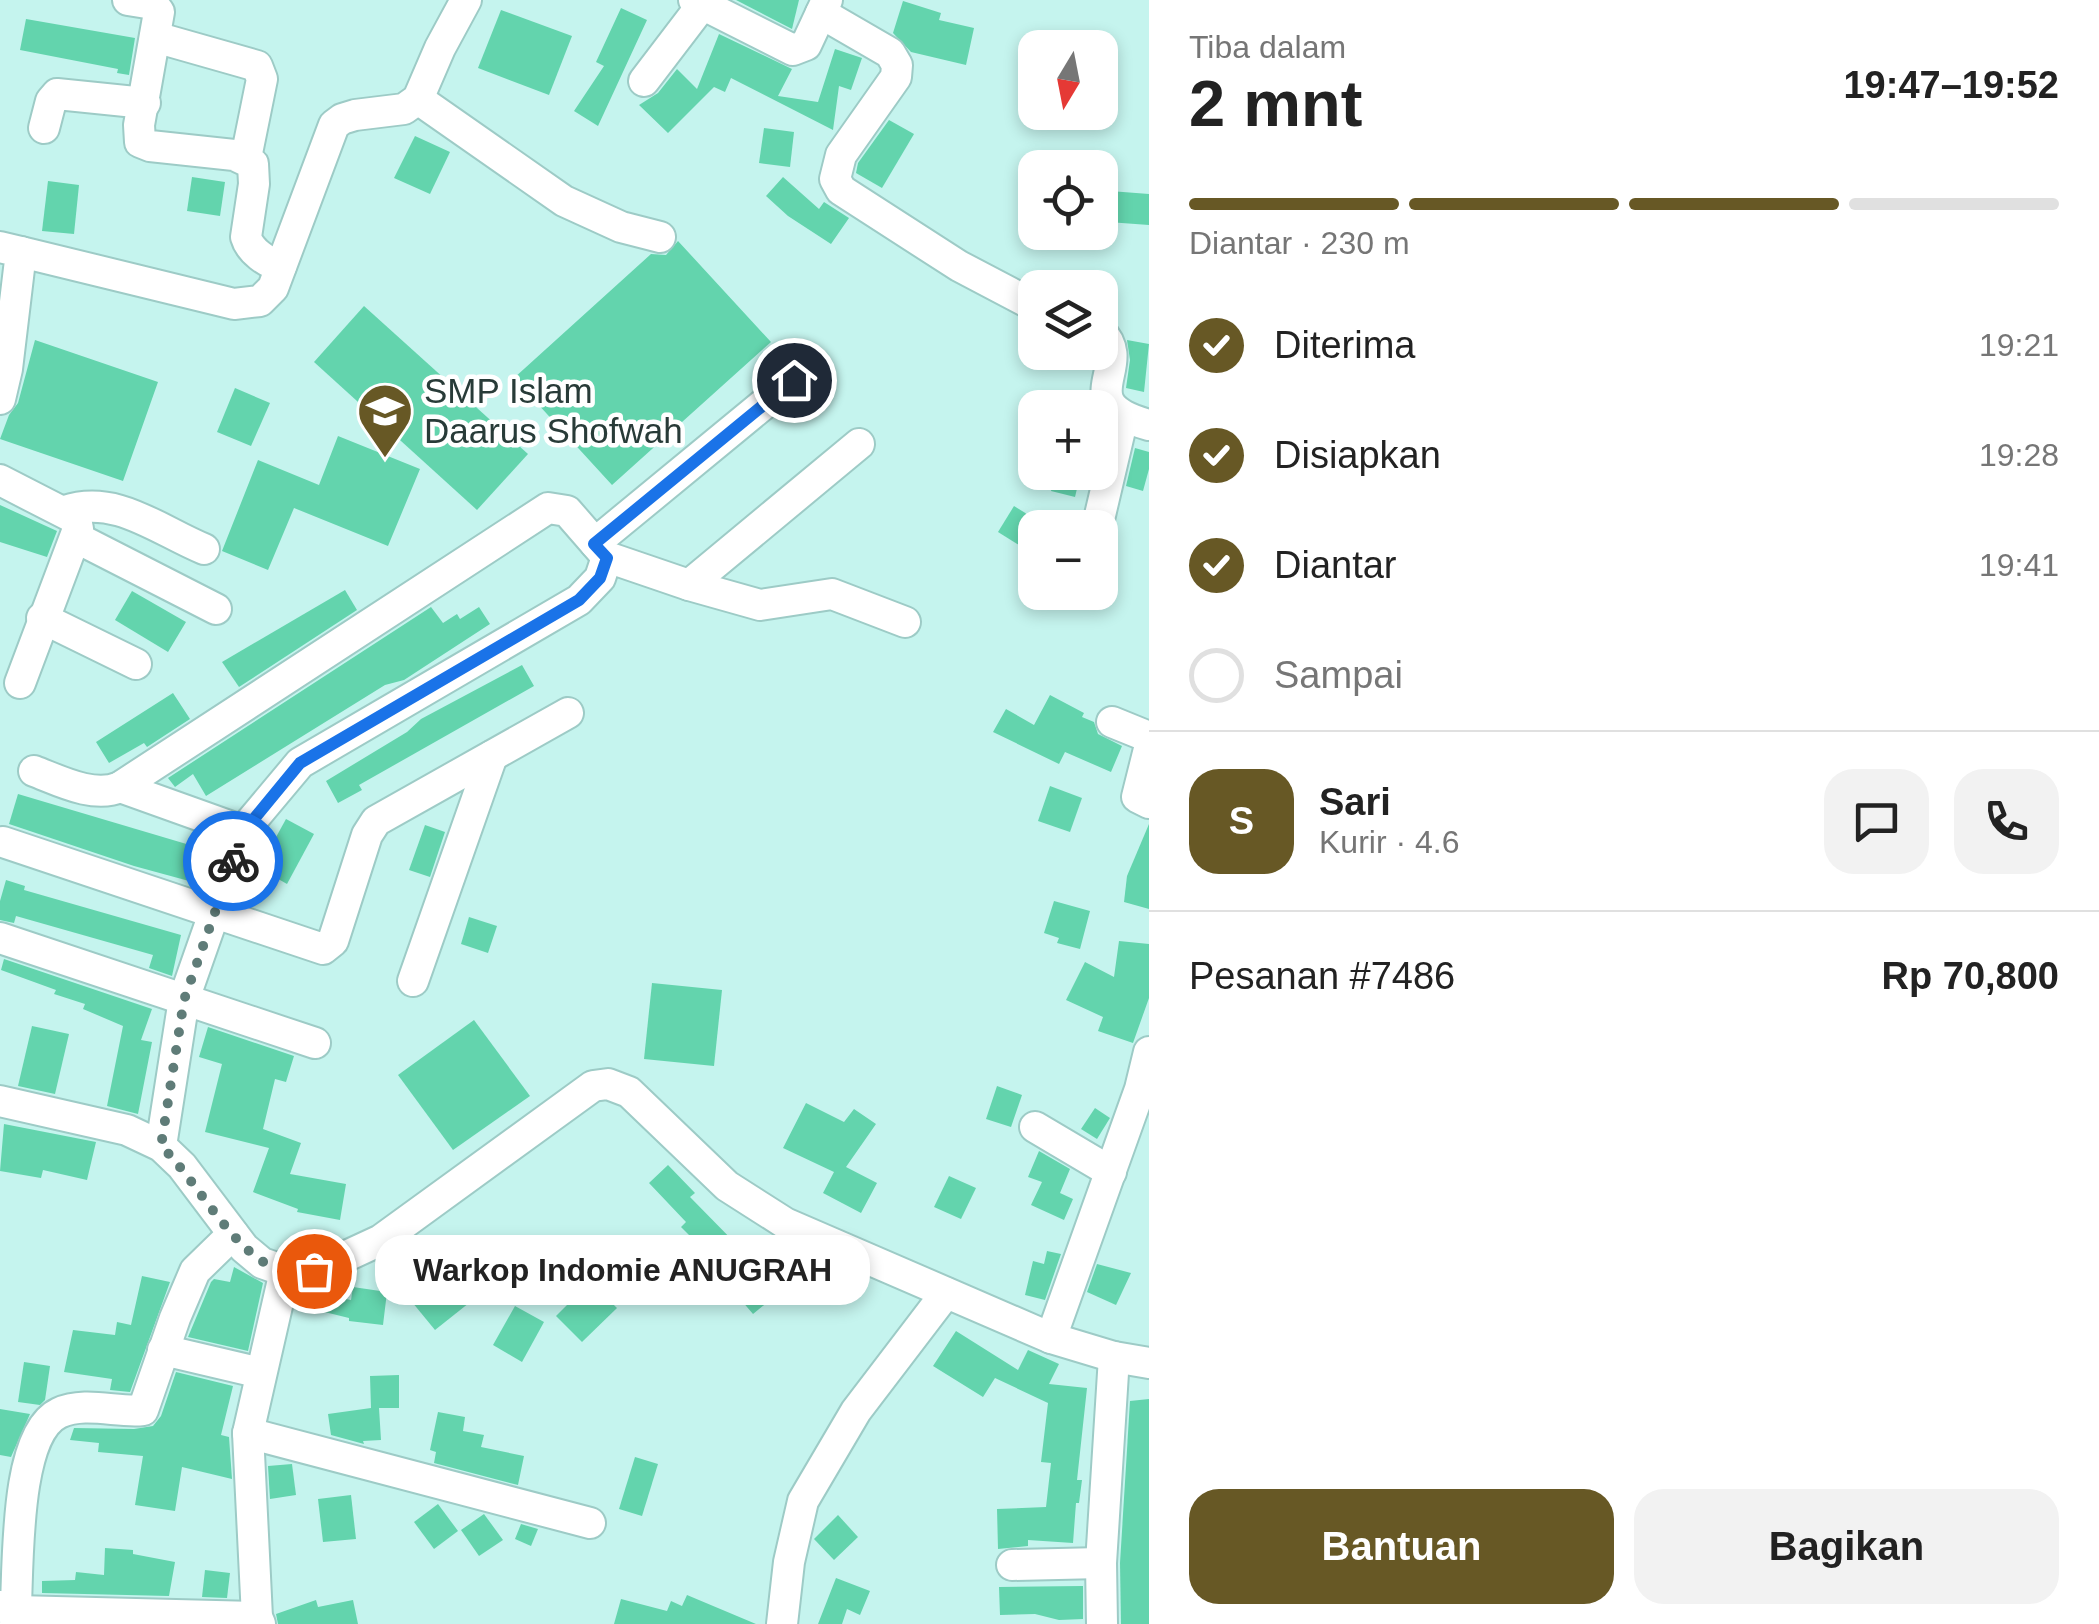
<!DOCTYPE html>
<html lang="id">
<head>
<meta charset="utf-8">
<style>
  body { margin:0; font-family:Helvetica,sans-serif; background:#f2f2f2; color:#222; height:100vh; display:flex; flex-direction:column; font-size:38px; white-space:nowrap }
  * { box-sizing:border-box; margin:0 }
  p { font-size:32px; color:#767676 }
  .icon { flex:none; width:55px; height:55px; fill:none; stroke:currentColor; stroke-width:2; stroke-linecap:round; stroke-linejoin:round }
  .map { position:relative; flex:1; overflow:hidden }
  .drawer { display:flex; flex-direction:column; background:#fff; width:950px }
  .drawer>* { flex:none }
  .needle { width:65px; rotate:190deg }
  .fabs { position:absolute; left:1018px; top:30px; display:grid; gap:20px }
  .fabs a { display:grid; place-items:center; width:100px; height:100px; border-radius:20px; background:#fff; box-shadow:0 5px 15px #0003; font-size:50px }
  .pin { position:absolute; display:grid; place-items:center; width:85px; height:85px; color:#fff; margin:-42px; border:5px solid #fff; border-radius:50%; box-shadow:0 2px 10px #0007 }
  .courier { position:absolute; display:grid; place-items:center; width:100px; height:100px; margin:-50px; border:8px solid #1a73e8; border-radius:50%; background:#fff; color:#222; box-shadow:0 2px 12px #0007 }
  .bubble { position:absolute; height:70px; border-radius:30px; background:#fff; box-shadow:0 5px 15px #0003; font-size:32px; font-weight:800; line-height:70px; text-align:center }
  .head em { font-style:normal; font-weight:800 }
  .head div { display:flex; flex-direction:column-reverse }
  .head { display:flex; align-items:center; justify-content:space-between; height:170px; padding:0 40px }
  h1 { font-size:65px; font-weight:800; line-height:75px }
  .bar { display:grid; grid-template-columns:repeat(4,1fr); gap:15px 10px; align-content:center; height:120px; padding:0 40px }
  .bar i { height:12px; border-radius:8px; background:#e0e0e0 }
  .bar .active { background:#675825 }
  .bar p { grid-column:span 4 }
  .line { display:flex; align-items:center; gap:25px; padding:0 40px; border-top:2px solid #e0e0e0 }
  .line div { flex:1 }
  .round { display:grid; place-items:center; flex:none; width:105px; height:105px; border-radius:30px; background:#f2f2f2 }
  ol { padding:0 40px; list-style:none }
  li { display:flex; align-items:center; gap:30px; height:110px }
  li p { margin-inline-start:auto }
  li .icon { padding:10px; border-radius:50%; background:#675825; color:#fff; stroke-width:4 }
  li:last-child { color:#767676 }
  li i { width:55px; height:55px; border:5px solid #e0e0e0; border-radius:50% }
  .cta { display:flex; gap:20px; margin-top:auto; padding:20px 40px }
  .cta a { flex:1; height:115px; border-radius:30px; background:#675825; color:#fff; font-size:40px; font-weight:800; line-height:115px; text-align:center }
  .cta a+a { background:#f2f2f2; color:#222 }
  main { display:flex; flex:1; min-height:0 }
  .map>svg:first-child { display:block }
  .building { fill:#63d4ad }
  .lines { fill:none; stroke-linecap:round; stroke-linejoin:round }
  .minor-casing { stroke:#9dcbc6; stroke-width:34 }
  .minor { stroke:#fff; stroke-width:30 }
  .done { stroke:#5f7c78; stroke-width:10; stroke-dasharray:0 18 }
  .route { stroke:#1a73e8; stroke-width:12 }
  .labels { text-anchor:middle; stroke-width:9; stroke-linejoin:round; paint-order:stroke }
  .poi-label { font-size:35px; fill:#283b38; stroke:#fff; text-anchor:start }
</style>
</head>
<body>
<main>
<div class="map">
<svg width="1149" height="1624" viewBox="0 0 1149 1624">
  <rect width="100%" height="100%" fill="#c5f4ee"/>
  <g class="building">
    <polygon points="736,0 799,0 792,29"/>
    <polygon points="903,1 941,13 939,20 974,28 966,65 911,52 893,33"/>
    <polygon points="621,8 647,20 598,126 574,111 604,66 596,62"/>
    <polygon points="501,10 572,36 549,95 478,68"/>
    <polygon points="26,19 135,38 129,75 117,73 118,69 20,50"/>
    <polygon points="719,34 792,69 778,96 818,102 835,49 862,58 851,90 839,86 833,130 731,78 725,92 714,87 668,133 639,105 658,93 677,69 697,89"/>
    <polygon points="889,120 914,134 882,188 856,173 858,163"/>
    <polygon points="764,128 794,132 790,167 759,163"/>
    <polygon points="415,136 450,152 430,194 394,178"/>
    <polygon points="192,177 225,182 220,216 187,211"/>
    <polygon points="783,177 819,209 824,202 849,218 831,244 788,216 766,196"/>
    <polygon points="48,181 79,185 74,234 42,231"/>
    <polygon points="1110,191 1149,194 1149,225 1108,222"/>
    <polygon points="678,241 771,342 612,485 514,378 651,254 666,255"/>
    <polygon points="364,306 528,454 477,510 314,362"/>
    <polygon points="35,340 158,382 123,481 0,439 9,415 18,403"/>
    <polygon points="1127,340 1149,344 1144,392 1126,388 1130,360"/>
    <polygon points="235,388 270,403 251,446 217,432"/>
    <polygon points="338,436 420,469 388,546 294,508 268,570 222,551 258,460 319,485"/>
    <polygon points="1135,448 1149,452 1149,469 1143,491 1126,486"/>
    <polygon points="1056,472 1081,472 1075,497 1051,491"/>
    <polygon points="0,505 57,531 47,557 0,542"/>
    <polygon points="1014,506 1035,519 1019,545 998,532"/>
    <polygon points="345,590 357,610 239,687 222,662"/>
    <polygon points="132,591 186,622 168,652 115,620"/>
    <polygon points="431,607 443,623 457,614 460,619 479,607 490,624 404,680 385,685 206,796 193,774 175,787 168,778"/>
    <polygon points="522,665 534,686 359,785 362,790 338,803 326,781 407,732 421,719"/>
    <polygon points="173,693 190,719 147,747 144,743 109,763 96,742"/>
    <polygon points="1050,695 1084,713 1082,717 1094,722 1098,734 1122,746 1111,772 1065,752 1059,764 993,732 1006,709 1034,725"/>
    <polygon points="1050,786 1082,798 1070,832 1038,821"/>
    <polygon points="18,794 210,851 200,884 134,866 9,824"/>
    <polygon points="286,819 314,834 287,884 259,868"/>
    <polygon points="1149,824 1149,909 1124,902 1127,876"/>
    <polygon points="425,825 445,832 430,877 409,870"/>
    <polygon points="6,880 25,886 24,890 181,935 172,976 149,968 153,955 16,916 14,923 0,920 0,901"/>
    <polygon points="1054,901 1090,911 1080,949 1057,943 1059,938 1044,933"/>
    <polygon points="469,917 497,926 488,953 461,944"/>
    <polygon points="1119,941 1149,944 1149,998 1133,1043 1098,1031 1103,1017 1066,1000 1085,962 1114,977"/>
    <polygon points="4,959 152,1009 141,1040 152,1042 138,1114 107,1106 123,1026 83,1009 85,1004 54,994 56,990 1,970"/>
    <polygon points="652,983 722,990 714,1066 644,1059"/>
    <polygon points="474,1020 530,1096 453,1150 398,1075"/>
    <polygon points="32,1026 69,1034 55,1094 18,1086"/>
    <polygon points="208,1027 294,1056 286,1082 275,1079 263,1129 301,1143 290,1174 346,1184 340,1220 297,1212 298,1209 253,1192 269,1148 205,1132 222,1064 199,1057"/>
    <polygon points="997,1086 1022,1095 1011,1127 986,1119"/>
    <polygon points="806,1103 844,1122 854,1109 876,1124 846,1167 877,1183 861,1213 823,1193 834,1172 783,1148"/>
    <polygon points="1095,1108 1110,1118 1097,1139 1081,1129"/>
    <polygon points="4,1124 96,1142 87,1180 43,1170 41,1178 0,1171"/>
    <polygon points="1039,1151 1070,1169 1060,1193 1073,1199 1064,1220 1031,1205 1042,1182 1028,1177"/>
    <polygon points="668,1165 695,1193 690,1197 742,1250 739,1253 775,1296 753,1314 729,1286 735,1281 681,1227 686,1222 649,1183"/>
    <polygon points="949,1176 976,1188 961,1219 934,1207"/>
    <polygon points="1047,1251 1061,1254 1045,1300 1025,1295 1033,1261 1044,1264"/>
    <polygon points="1097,1264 1131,1273 1116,1305 1087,1292"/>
    <polygon points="234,1267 263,1283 248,1351 188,1337 211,1282 214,1279 230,1282"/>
    <polygon points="445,1274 469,1303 435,1330 412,1302"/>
    <polygon points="142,1276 170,1282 130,1392 110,1390 112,1379 64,1372 73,1330 115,1335 117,1322 131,1325"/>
    <polygon points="590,1282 617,1308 582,1342 556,1316"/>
    <polygon points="353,1287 387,1292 383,1325 349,1321 349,1318 296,1305 300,1290 351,1300"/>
    <polygon points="515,1306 544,1322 522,1362 493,1345"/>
    <polygon points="956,1331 1018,1370 1028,1350 1059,1364 1049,1384 1087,1388 1077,1480 1082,1480 1079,1503 1076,1503 1073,1543 1028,1540 1028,1546 998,1549 997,1509 1046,1507 1051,1463 1041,1462 1048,1403 995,1378 983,1397 933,1366"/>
    <polygon points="24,1362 50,1366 45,1400 40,1405 18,1402"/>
    <polygon points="176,1372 233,1386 221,1435 229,1437 232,1479 182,1467 175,1511 135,1505 143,1456 98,1452 99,1443 70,1440 74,1428 134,1429 153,1426 161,1416"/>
    <polygon points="399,1375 399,1408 379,1408 381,1440 363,1441 364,1444 331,1435 328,1414 371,1408 370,1376"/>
    <polygon points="1149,1399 1149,1624 1121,1624 1120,1563 1130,1401"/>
    <polygon points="0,1409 30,1414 11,1457 0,1455"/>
    <polygon points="438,1412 465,1417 463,1431 484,1435 481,1447 524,1456 518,1485 434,1463 436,1452 430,1450"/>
    <polygon points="635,1457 658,1464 642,1516 619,1509"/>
    <polygon points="292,1464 296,1495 270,1499 268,1466"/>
    <polygon points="351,1495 356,1539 323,1542 318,1499"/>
    <polygon points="438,1504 458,1531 434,1549 414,1522"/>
    <polygon points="484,1514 503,1540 479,1556 461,1530"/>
    <polygon points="838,1515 858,1537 834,1560 814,1539"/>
    <polygon points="521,1524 538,1529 531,1546 515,1539"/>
    <polygon points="105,1548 133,1550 133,1554 175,1562 169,1596 42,1593 42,1581 75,1580 76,1572 104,1575"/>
    <polygon points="205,1570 230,1573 227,1598 202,1597"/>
    <polygon points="836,1578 870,1591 860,1615 847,1609 842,1624 818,1624"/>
    <polygon points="1083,1586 1083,1619 1059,1620 1035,1614 1000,1615 999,1587"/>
    <polygon points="687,1595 756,1624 614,1624 621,1599 667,1611 671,1601 682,1606"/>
    <polygon points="316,1600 318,1607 353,1600 358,1624 278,1624 276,1614"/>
  </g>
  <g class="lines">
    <g class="minor-casing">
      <g id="minor">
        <path d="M128,0L153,4L159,12L139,125L140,142L150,146L234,155L253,164L254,184L246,237C250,251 267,263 281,266"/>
        <polyline points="694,0 793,50 806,45 827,0"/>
        <polyline points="821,13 890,53 897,65 896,77 841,155 835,179 841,190 959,266 1035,306"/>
        <polyline points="155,37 257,66 262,79 246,158"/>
        <polyline points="644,81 702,5"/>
        <polyline points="418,99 564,201 621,227 660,237"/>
        <polyline points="44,128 51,101 57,94 145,103"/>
        <polyline points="0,247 21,252 7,369 0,399"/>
        <polyline points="21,252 234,304 260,301 273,288 334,125 342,119 355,115 404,109 418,99 440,48 466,0"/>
        <path d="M1100,331C1137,367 1066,402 1149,425"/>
        <polyline points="0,480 76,519 78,529 20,683"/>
        <path d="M65,511C116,494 158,530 204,549"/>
        <polyline points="1097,528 1123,417"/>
        <polyline points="77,538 216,609"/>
        <polyline points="595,543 793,380"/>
        <polyline points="689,585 859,444"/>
        <polyline points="42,618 136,664"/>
        <polyline points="1112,722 1149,737"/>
        <polyline points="1149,749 1137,797 1149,803"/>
        <path d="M34,771C58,780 94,799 120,787L548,508L567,511L607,557L689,585L760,605L832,594L905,622"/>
        <polyline points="120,787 243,831"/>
        <polyline points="3,842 323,949 333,941 367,835 376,821 568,713"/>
        <polyline points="0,938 315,1043"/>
        <polyline points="413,981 492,756"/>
        <polyline points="0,1101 127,1130 161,1146 182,1166 244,1248 262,1263 285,1271 314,1271 381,1240 593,1086 608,1084 629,1092 727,1186 785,1223 1051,1338 1114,1357 1149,1363"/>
        <polyline points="1035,1127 1111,1172"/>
        <polyline points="161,1146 184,999 243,831 300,763 579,600 600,578 607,557"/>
        <polyline points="1051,1338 1140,1089 1149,1052"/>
        <polyline points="163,1350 261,1373"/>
        <polyline points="248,1433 590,1523"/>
        <polyline points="1012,1565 1101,1563"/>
        <polyline points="1,1606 16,1611 257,1617"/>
        <path d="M15,1624C19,1578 12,1435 59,1413C85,1401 118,1413 143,1410L175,1318L195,1271L233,1234"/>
        <polyline points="260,1624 257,1617 248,1433 285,1271"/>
        <polyline points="782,1624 789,1562 803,1501 856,1411 946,1293"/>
        <polyline points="1102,1624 1101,1563 1114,1357"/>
      </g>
    </g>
    <use href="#minor" class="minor"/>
  </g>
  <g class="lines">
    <path class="done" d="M233,861L184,1000L161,1146C197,1180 236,1259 282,1270C292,1272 304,1271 314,1271"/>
    <polyline class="route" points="233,861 244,831 300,763 579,600 600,578 607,558 594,544 794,380"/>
  </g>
  <defs>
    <g id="school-pin" transform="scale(2.875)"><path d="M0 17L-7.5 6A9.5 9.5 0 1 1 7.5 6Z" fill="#675825" stroke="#fff"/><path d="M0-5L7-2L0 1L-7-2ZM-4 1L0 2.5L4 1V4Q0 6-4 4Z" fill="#fff"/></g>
  </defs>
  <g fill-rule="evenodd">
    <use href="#school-pin" x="385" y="411"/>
  </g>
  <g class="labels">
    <g class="poi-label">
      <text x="424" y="403">SMP Islam<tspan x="424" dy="40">Daarus Shofwah</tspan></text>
    </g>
  </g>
</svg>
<div class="fabs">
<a><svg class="needle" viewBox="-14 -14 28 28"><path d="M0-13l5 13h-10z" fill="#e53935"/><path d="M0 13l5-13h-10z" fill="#767676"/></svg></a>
<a><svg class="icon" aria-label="locate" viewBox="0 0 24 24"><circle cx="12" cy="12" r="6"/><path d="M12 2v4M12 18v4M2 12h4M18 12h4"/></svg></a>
<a><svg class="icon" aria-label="layers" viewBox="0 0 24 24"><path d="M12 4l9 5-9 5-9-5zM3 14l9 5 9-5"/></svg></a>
<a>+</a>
<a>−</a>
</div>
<div class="pin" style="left:314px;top:1271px;background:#ea580c"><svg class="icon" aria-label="bag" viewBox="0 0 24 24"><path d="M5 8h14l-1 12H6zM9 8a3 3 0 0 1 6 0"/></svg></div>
<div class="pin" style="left:794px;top:380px;background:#1f2937"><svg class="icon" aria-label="home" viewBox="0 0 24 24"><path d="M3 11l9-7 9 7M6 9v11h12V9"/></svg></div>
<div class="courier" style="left:233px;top:861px"><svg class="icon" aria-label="bike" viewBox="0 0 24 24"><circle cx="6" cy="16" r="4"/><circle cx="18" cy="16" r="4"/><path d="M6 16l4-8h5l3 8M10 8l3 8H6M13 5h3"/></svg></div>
<div class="bubble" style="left:375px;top:1235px;width:495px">Warkop Indomie ANUGRAH</div>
</div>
<section class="drawer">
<div class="head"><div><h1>2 mnt</h1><p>Tiba dalam</p></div><em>19:47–19:52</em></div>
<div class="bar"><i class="active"></i><i class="active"></i><i class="active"></i><i></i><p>Diantar · 230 m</p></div>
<ol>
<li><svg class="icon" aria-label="check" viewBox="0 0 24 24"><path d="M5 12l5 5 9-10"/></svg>Diterima<p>19:21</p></li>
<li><svg class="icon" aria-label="check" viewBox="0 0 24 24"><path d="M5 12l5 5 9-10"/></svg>Disiapkan<p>19:28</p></li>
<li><svg class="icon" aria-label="check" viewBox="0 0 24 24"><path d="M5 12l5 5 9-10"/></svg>Diantar<p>19:41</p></li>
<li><i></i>Sampai</li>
</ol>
<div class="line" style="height:180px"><b class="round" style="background:#675825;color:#fff">S</b><div><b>Sari</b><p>Kurir · 4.6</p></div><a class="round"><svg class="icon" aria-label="chat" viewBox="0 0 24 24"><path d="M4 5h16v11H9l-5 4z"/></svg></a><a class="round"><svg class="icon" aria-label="phone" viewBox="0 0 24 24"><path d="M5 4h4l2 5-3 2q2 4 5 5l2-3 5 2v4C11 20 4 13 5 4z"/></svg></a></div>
<div class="line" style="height:130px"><div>Pesanan #7486</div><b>Rp 70,800</b></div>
<div class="cta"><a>Bantuan</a><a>Bagikan</a></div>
</section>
</main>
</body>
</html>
